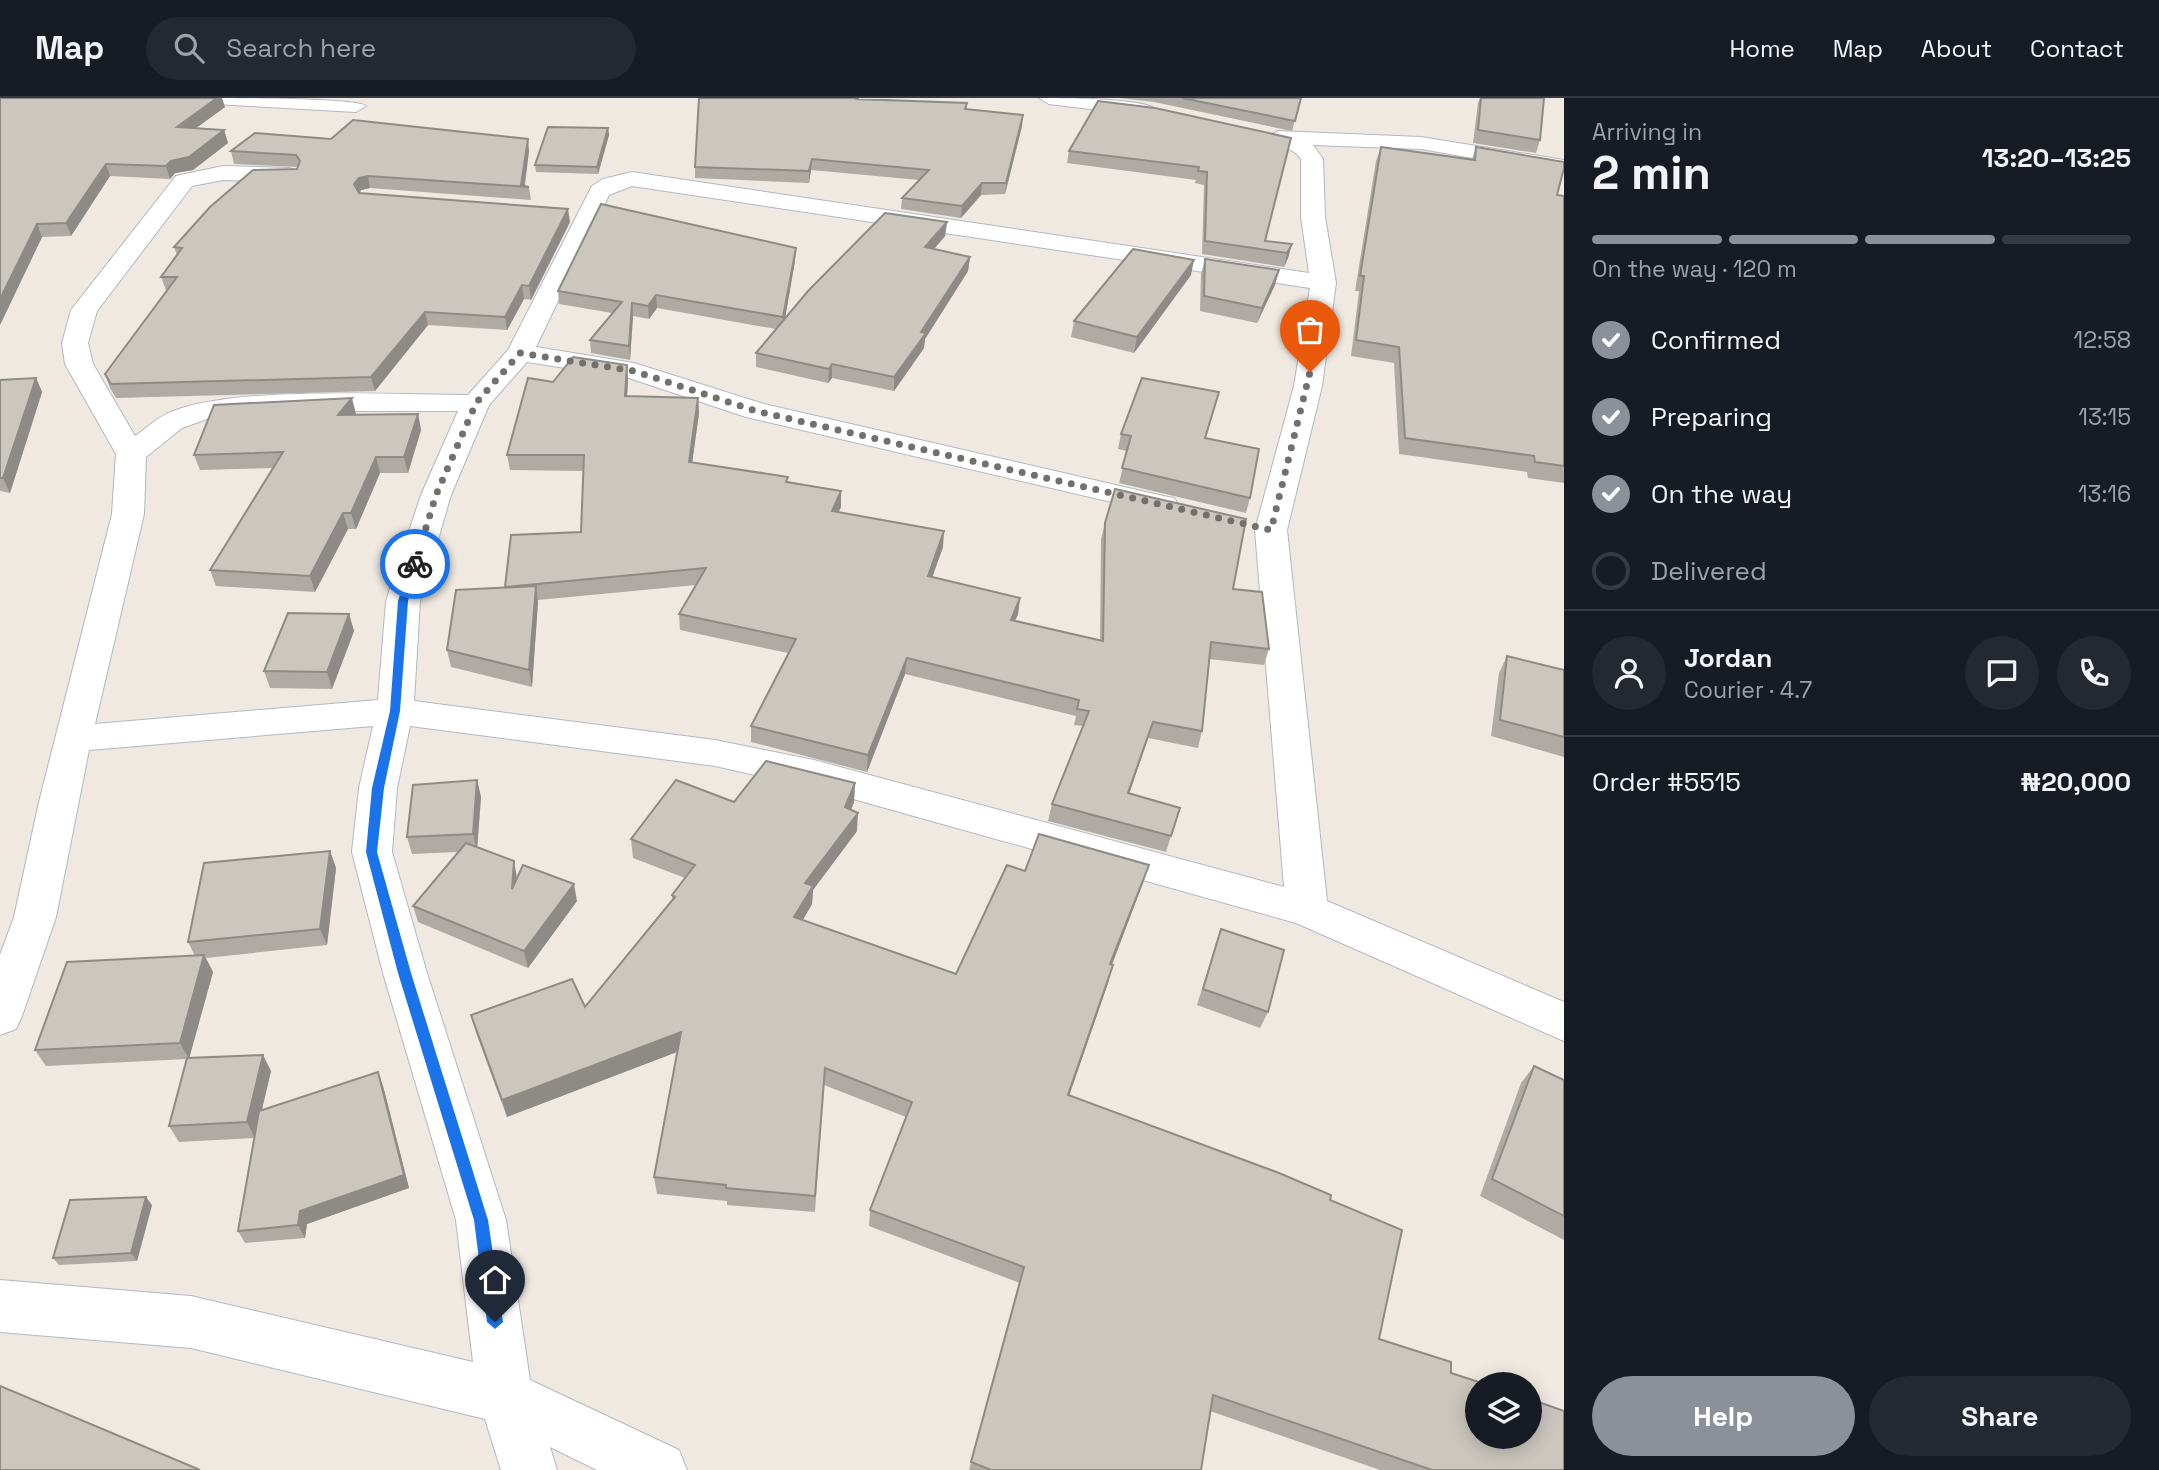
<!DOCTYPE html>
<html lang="en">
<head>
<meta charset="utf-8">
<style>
  body { margin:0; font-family:"Space Grotesk",sans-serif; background:#242831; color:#f1f3f6; height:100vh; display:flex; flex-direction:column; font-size:26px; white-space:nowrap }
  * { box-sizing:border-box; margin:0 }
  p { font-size:23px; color:#9ea1a6 }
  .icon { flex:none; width:38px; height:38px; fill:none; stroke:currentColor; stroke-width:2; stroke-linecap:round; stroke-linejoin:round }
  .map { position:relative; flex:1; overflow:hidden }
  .details { display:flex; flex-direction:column; background:#171b24; width:595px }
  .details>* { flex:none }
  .buttons { position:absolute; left:1465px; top:1274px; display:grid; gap:14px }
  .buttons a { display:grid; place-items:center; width:77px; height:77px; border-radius:50%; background:#171b24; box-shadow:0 4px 18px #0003; font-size:35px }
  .pin { position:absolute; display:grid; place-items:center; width:60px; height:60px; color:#fff; margin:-72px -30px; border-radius:50% 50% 50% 0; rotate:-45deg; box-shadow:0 0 7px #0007 }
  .pin .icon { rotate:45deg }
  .courier { position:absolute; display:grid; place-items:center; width:70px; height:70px; margin:-35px; border:5px solid #1a73e8; border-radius:50%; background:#fff; color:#222; box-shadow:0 2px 9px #0007 }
  .head em { font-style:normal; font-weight:800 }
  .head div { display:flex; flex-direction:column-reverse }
  .head { display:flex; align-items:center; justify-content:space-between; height:119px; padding:0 28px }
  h1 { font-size:46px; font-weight:800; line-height:52px }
  .bar { display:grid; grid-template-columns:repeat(4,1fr); gap:10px 7px; align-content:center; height:84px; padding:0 28px }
  .bar i { height:9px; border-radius:5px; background:#363941 }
  .bar .on { background:#8c9099 }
  .bar p { grid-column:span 4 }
  .line { display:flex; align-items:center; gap:18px; padding:0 28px; border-top:2px solid #363941 }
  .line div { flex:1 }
  .round { display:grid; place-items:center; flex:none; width:74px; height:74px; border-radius:37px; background:#242831 }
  ol { padding:0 28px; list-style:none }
  li { display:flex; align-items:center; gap:21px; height:77px }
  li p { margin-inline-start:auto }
  li .icon { padding:7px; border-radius:50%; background:#8c9099; color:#fff; stroke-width:4 }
  li:last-child { color:#9ea1a6 }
  li i { width:38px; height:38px; border:4px solid #363941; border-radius:50% }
  .button { display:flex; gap:14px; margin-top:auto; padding:14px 28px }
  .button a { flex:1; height:80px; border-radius:42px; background:#8c9099; color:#fff; font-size:28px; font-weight:800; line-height:80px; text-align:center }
  .button a+a { background:#242831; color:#f1f3f6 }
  header { display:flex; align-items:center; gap:42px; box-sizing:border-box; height:98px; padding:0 35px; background:#171b24; border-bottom:2px solid #363941 }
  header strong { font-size:33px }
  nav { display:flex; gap:38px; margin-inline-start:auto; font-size:24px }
  .search { width:490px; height:63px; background:#242831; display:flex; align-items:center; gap:18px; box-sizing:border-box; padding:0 24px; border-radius:38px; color:#9ea1a6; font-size:26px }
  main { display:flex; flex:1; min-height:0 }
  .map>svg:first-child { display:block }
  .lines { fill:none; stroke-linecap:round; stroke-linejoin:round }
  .minor-casing { stroke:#b4b7c1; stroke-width:2 }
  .minor { fill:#fff; fill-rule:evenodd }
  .wall { fill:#afaba4 }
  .shaded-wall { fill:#8e8b86 }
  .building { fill:#cbc7bf; stroke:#8e8b86; stroke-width:2 }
  .route { fill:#1a73e8 }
  .done { stroke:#726f6d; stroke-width:7; stroke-dasharray:0 12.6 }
</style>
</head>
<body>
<header>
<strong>Map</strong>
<div class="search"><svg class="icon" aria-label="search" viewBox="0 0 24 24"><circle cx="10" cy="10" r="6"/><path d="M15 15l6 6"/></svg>Search here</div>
<nav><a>Home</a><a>Map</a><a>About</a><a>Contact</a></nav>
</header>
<main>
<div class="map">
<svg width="1564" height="1372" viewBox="0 0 1564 1372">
  <rect width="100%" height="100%" fill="#efe9e1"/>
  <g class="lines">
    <g class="minor-casing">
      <g id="minor">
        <path d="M204,0C227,0 357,0 366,8L356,14L214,6Z"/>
        <path d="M1039,0C1060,0 1146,0 1157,12L1147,18L1049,6Z"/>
        <path d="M1278,33L1421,39L1564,62V76L1421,51L1313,47L1323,61L1325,119L1336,185L1322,288L1287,432L1327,803L1564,904V943L1296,825L814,690L715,668L410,628L397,690L392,754L427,875L506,1122L530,1282L679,1352L687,1372H597L550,1349L557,1372H501L485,1321L191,1250L0,1234V1182L191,1198L473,1264L456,1122L383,875L352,754L359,690L373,628L89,652L56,819L22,918L16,931L0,937V857L14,819L39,704L112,416L116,356L65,266L62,245L71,212L176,78L223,68L290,70L301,77L290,84L223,82L192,88L97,213L88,245L93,266L135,338C144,332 152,324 161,319C216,286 399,297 468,297L508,252L592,88L603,81L632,74L1309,175L1301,119V61C1293,48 1276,50 1267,39ZM632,88L1310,190L1294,288L1255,432L1284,789L814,662L715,642L414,603L420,503L451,397L489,307L527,264L629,280L746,319L1163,416L1174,414L1179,407L1174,400L1163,398L764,306L634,265L536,249L609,97ZM332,313H458L421,397L386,503L378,602L95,626L144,416L146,359L182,330L207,321Z"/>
      </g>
    </g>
    <use href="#minor" class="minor"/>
  </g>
  <g class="wall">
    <polygon points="0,0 225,9 196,30 224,32 228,45 193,72 175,75 170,81 110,78 71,138 42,139 0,227"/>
    <polygon points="1119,0 1301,0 1292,33 1154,4"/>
    <polygon points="1480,0 1544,0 1540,42 1536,55 1473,45 1478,5"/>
    <polygon points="860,2 967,5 967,11 1022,28 1005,96 981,97 961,120 901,111 902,100 919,82 811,72 809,85 695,80 695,69"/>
    <polygon points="1155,10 1265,143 1292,146 1288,160 1284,169 1202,156 1204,87 1195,85 1196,82 1067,65 1069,53"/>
    <polygon points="608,30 609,37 598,76 536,74 535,67"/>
    <polygon points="331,41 529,53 525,88 529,89 531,102 370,90 361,92 360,95 570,124 531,202 524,201 507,232 428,227 375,293 116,300 110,290 105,276 167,192 166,192 161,179 177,157 174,149 297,71 298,69 234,66 231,53"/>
    <polygon points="1381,49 1472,61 1476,49 1557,97 1564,98 1564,385 1528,380 1527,374 1399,356 1394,265 1351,258 1359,193 1355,193 1376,63"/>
    <polygon points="947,124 945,138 934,151 970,159 968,173 925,241 924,250 894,293 832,280 828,285 756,269 756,255 776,231 657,210 649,221 633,218 630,262 591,255 590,242 612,215 559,206 558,193 795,163 785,220"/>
    <polygon points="1205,161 1279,172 1275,187 1257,225 1200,213 1201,176"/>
    <polygon points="1191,177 1134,255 1071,239 1074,223"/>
    <polygon points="627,267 628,283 627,298 698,300 699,315 692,365 841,393 841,409 838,415 943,449 932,479 1020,500 1018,516 1015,523 1100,542 1101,441 1105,425 1233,491 1269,551 1264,567 1209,561 1202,633 1198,650 1148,640 1129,695 1180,710 1166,754 1048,723 1052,706 1083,628 1074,627 1076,618 905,576 867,674 751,644 751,628 788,555 680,532 679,516 696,487 538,502 532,589 451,569 447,552 506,490 581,434 583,373 510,372 507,357 553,284"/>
    <polygon points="36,280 42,294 10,395 0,393 0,282"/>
    <polygon points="1215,309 1206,340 1250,400 1246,415 1119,385 1127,353 1118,351 1121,336"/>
    <polygon points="356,316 355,317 418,316 421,332 408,375 380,375 356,431 348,431 315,494 216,488 210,472 273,370 200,372 194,357"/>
    <polygon points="349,516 354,533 332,591 270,590 264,573"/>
    <polygon points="1507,558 1564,572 1564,659 1491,638 1499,575"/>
    <polygon points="477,682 481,699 477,749 517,779 577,803 528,870 418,824 413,808 458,754 412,756 407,739"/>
    <polygon points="855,685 854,704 851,712 857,733 813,792 812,806 803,822 956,876 1025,773 1149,767 1143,785 1112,867 1108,885 1069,998 1330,1102 1379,1241 1451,1275 1564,1372 1380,1372 1210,1313 1201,1372 969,1372 1020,1185 869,1128 870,1112 906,1019 824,987 815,1114 727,1107 727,1103 657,1096 654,1079 677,954 507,1019 476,935 471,917 585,909 672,801 672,797 685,780 633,760 631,741 734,704"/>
    <polygon points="330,753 336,770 327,847 206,860 213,874 189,960 271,973 262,1012 383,988 409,1090 307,1126 305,1140 245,1145 238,1133 254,1040 179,1044 169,1028 187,961 46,968 35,952 195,858 188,844"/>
    <polygon points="1221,831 1268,914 1260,930 1197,907 1215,848"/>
    <polygon points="1534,968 1564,982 1564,1142 1480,1098 1521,985"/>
    <polygon points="152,1107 137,1163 59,1167 53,1160"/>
  </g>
  <g class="shaded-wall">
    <polygon points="217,0 222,0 225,9 181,41 177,29"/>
    <polygon points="1023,17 1022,28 1005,96 1006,85"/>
    <polygon points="608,30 609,37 598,76 597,69"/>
    <polygon points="224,32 228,45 193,72 175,75 170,81 166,68 171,63"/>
    <polygon points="528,41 529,53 524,89 521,89"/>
    <polygon points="812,61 811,72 809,85 809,73"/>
    <polygon points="106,66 110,78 71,138 66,125"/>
    <polygon points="368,78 370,90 361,92 357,99 354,86 359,80"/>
    <polygon points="982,85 981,97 961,120 962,108"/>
    <polygon points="568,111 570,124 531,202 529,188"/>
    <polygon points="947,124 945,138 924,163 925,149"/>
    <polygon points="37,126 42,139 0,227 0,201"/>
    <polygon points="1292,146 1288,160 1284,169 1287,155"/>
    <polygon points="796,150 795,163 783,232 783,219"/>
    <polygon points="970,159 968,173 925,241 924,250 894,293 894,279 921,234"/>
    <polygon points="1194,162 1191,177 1134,255 1137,239"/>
    <polygon points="1279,172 1275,187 1257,225 1262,210"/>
    <polygon points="522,187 524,201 507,232 505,219"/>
    <polygon points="656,197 657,210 649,221 648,208"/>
    <polygon points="632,205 633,218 630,262 629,248"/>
    <polygon points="425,214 428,227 375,293 371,279"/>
    <polygon points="832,266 832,280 828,285 829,271"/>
    <polygon points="627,267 628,283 626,313 625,298"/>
    <polygon points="36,280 42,294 10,395 3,380"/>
    <polygon points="352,300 356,316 342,333 338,317"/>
    <polygon points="698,300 699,315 690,380 689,364"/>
    <polygon points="418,316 421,332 408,375 404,359"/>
    <polygon points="376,359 380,375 356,431 351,415"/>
    <polygon points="841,393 841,409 831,429 832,413"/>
    <polygon points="343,415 348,431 315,494 310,478"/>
    <polygon points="944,433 943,449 927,494 928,478"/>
    <polygon points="536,488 538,505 532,589 529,572"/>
    <polygon points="1020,500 1018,516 1008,538 1011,522"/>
    <polygon points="349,516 354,533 332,591 327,574"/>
    <polygon points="907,560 905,576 867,674 868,657"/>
    <polygon points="1153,624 1148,640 1124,711 1128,695"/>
    <polygon points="477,682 481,699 477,753 473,736"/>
    <polygon points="855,685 854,704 844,728 845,709"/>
    <polygon points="858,715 857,733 813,792 812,806 794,837 794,819 805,785"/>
    <polygon points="330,753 336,770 327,847 320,831"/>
    <polygon points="514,763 517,780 512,791"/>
    <polygon points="1149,767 1143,785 1105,884 1110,866"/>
    <polygon points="574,786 577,803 528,870 524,853"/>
    <polygon points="204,857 213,874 189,961 180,945"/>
    <polygon points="1113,867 1108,885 1063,1015 1068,997"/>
    <polygon points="681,934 682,952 507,1019 502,1002"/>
    <polygon points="263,957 271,973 255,1040 247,1024"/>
    <polygon points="378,974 383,988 409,1090 307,1126 305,1140 298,1127 300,1113"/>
    <polygon points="146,1099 152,1107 137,1163 131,1155"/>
  </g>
  <g class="building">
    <polygon points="0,0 217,0 177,29 224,32 189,59 171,63 166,68 106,66 66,125 37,126 0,201"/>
    <polygon points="699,0 858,0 857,1 967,5 965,11 1023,17 1006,85 982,85 962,108 902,100 929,72 812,61 809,73 695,69"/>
    <polygon points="1182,0 1301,0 1295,23"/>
    <polygon points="1481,0 1544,0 1540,42 1478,32"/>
    <polygon points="1098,3 1155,10 1291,40 1265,143 1292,146 1287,155 1205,143 1207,74 1198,73 1199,69 1069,53"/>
    <polygon points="353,22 528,41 521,87 529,89 368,78 359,80 354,86 359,95 568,111 529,188 522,187 505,219 425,214 371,279 111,286 105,276 177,179 161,179 182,150 174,149 210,109 253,72 297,71 300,63 296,57 231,53 255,35 331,41"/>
    <polygon points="548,29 608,30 597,69 535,67"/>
    <polygon points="1381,49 1475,62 1476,49 1564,64 1564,70 1557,97 1564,98 1564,368 1535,364 1534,358 1405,340 1399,249 1356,242 1364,178 1360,178"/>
    <polygon points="601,106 796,150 783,219 656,197 648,208 632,205 629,248 590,242 622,204 558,193"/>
    <polygon points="885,115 947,124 925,149 970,159 921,234 926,235 894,279 832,266 829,271 756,255 808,193"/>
    <polygon points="1133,151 1194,162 1137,239 1074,223"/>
    <polygon points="1205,161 1279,172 1262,210 1204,198"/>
    <polygon points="573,259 627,267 625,298 698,300 689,364 788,379 786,384 841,393 832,413 944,433 928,478 1020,500 1011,522 1103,543 1105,425 1115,391 1246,421 1233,491 1262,494 1269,551 1211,544 1202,633 1153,624 1128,695 1180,710 1171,738 1052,706 1089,613 1077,611 1079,602 907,560 868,657 751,628 796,541 679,516 706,470 505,489 511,437 581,434 584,357 507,357 528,280 553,284"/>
    <polygon points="36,280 3,380 0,380 0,282"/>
    <polygon points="1142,280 1219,294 1205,340 1259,351 1250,400 1122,370 1131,338 1121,336"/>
    <polygon points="352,300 338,317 418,316 404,359 376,359 351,415 343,415 310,478 210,472 283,354 194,357 214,307"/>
    <polygon points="536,488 529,572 447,552 456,492"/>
    <polygon points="288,515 349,516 327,574 264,573"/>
    <polygon points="1507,558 1564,572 1564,639 1500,622"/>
    <polygon points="766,663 855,685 845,709 858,715 805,785 813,788 794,819 956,876 1007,767 1025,773 1039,736 1149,767 1110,866 1113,867 1068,997 1279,1075 1331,1097 1330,1102 1402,1132 1379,1241 1451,1264 1451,1275 1485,1286 1477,1286 1477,1339 1530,1339 1530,1301 1564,1313 1564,1372 1432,1372 1213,1297 1201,1372 991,1372 971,1364 1024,1169 870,1112 912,1004 825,970 815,1098 726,1090 726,1087 654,1079 681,934 502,1002 471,917 572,881 585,909 675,799 672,797 695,767 631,741 676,682 734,704"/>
    <polygon points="477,682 473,736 407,739 413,687"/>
    <polygon points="466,745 514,763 512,791 523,767 574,786 524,853 413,808"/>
    <polygon points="330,753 320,831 188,844 204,765"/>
    <polygon points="1221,831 1284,852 1268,914 1203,891"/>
    <polygon points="204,857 180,945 35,952 67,864"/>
    <polygon points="263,957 247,1024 169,1028 187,960"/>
    <polygon points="1534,968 1564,982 1564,1118 1492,1081"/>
    <polygon points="378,974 404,1077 300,1113 298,1127 238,1133 259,1013"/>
    <polygon points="146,1099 131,1155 53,1160 70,1102"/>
    <polygon points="0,1288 200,1372 0,1372"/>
  </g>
  <polygon class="route" points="415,464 419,466 408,503 400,613 384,690 377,754 411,875 488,1122 503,1224 495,1231 487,1224 474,1122 398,875 366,754 372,690 390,613 398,503 410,466"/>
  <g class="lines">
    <polyline class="done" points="415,466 436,397 476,305 520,255 634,273 756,313 1271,432 1310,274"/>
  </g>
</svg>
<div class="buttons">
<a><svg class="icon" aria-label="layers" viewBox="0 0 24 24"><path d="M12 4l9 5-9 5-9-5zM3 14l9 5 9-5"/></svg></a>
</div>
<div class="pin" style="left:1310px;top:274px;background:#ea580c"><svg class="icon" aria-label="bag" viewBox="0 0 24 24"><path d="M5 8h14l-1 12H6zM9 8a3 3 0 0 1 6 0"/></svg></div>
<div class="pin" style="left:495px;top:1224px;background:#1f2937"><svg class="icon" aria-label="home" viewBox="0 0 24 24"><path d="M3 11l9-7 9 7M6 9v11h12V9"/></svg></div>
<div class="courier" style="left:415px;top:466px"><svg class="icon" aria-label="bike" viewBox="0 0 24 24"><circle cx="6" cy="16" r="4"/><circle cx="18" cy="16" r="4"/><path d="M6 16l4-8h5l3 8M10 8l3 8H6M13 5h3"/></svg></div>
</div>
<section class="details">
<div class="head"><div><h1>2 min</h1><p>Arriving in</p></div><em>13:20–13:25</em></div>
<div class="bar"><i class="on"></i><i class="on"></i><i class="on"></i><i></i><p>On the way · 120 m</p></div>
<ol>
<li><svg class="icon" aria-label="check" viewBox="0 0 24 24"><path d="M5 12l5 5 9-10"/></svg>Confirmed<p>12:58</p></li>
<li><svg class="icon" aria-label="check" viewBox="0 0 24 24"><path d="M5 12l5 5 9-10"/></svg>Preparing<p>13:15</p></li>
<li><svg class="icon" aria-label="check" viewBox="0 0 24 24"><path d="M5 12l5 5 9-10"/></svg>On the way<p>13:16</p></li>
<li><i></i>Delivered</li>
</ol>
<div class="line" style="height:126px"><a class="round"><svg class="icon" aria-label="person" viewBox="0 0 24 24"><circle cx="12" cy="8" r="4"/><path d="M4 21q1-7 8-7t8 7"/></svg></a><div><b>Jordan</b><p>Courier · 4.7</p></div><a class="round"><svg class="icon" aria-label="chat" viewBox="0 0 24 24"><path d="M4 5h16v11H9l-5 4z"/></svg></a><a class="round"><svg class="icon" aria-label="phone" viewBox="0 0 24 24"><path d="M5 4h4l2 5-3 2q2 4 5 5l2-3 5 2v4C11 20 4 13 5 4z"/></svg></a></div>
<div class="line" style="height:91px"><div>Order #5515</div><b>₦20,000</b></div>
<div class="button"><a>Help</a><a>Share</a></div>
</section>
</main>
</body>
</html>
